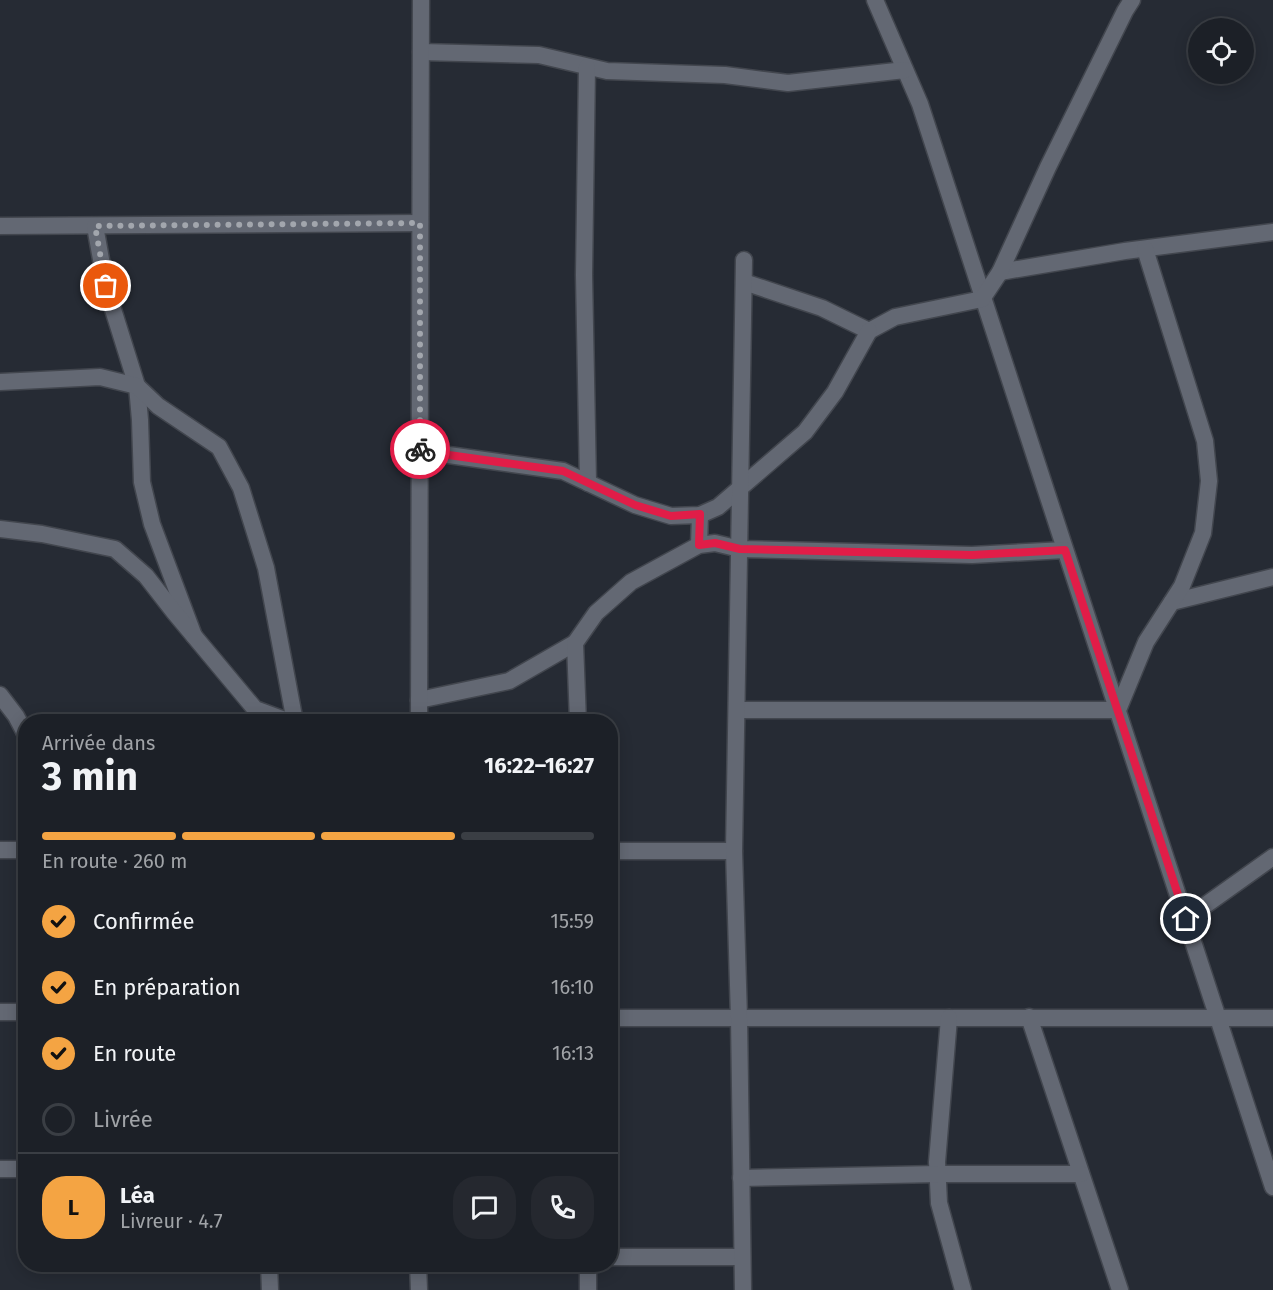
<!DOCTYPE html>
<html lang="fr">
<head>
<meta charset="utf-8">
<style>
  body { margin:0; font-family:"Fira Sans",sans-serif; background:#25282f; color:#f1f3f6; height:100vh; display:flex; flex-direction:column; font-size:22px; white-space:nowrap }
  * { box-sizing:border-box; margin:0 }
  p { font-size:20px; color:#a0a3a7 }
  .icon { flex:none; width:33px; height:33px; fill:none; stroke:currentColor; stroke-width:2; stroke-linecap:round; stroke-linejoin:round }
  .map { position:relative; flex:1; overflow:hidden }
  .details { position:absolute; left:18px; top:714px; width:600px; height:558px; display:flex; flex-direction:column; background:#1c2027; border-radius:24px; box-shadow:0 3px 15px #0003,0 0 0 2px #3a3e44 }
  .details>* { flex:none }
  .controls { position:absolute; left:1188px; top:18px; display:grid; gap:12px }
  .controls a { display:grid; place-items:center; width:66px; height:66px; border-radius:50%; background:#1c2027; box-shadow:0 3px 15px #0003,0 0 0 2px #3a3e44; font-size:30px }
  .pin { position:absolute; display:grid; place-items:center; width:51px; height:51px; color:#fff; margin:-26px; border:3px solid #fff; border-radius:50%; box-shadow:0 2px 6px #0007 }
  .courier { position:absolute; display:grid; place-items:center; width:60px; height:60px; margin:-30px; border:4px solid #e11d48; border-radius:50%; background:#fff; color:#222; box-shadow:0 2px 8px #0007 }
  .head em { font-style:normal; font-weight:700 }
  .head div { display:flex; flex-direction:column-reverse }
  .head { display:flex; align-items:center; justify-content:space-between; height:102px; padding:0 24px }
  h1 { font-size:39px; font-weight:700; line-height:45px }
  .bar { display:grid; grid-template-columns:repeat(4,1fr); gap:9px 6px; align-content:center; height:72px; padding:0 24px }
  .bar i { height:8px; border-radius:4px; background:#3a3e44 }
  .bar .on { background:#f4a443 }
  .bar p { grid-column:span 4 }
  .line { display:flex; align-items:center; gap:15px; padding:0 24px; border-top:2px solid #3a3e44 }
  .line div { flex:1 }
  .round { display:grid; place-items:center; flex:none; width:63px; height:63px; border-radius:24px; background:#25282f }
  ol { padding:0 24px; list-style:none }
  li { display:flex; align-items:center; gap:18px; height:66px }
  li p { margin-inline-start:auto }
  li .icon { padding:6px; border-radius:50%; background:#f4a443; color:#111; stroke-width:4 }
  li:last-child { color:#a0a3a7 }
  li i { width:33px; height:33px; border:3px solid #3a3e44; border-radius:50% }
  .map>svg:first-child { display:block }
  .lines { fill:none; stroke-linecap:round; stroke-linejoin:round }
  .minor-casing { stroke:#42464e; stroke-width:19 }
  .minor { stroke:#636873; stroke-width:16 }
  .done { stroke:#a2a6ad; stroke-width:6; stroke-dasharray:0 10.8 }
  .route { stroke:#e11d48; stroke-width:8 }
</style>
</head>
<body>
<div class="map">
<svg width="1273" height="1290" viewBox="0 0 1273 1290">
  <rect width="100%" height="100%" fill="#262b34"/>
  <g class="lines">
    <g class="minor-casing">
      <g id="minor">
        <polyline points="875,0 920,104 1273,1187"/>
        <polyline points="421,52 539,55 607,71 725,75 788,83 905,70"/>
        <polyline points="587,67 584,275 588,483"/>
        <polyline points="0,226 420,223"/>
        <polyline points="95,226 106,287 137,386 140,420 142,482 152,524 194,636"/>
        <polyline points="1000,272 1125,251 1273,232"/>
        <polyline points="744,282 822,308 869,331 895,317 982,299 1000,272 1048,167 1125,11 1132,0"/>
        <polyline points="0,382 100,377 137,386 158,406 219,447 241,488 266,568 295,722"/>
        <polyline points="420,451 563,471 635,505 671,516 700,515 718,507 805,432 835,392 869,331"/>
        <polyline points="0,529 42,534 115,549 146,576 174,612 255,709 290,722"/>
        <polyline points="699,545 700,515"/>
        <polyline points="1172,602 1273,577"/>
        <polyline points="0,695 16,716 26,735"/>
        <polyline points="419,700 509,681 575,643"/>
        <polyline points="737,710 1118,710 1146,642 1182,586 1203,533 1209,481 1205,441 1145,249"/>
        <polyline points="419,722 421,0"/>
        <polyline points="578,722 575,643 596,613 631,582 699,545 715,543 740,549 972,555 1065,550"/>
        <polyline points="0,850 26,850"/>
        <polyline points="610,851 734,851"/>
        <polyline points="1186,919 1273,857"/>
        <polyline points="0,1012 26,1012"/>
        <polyline points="1029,1017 1120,1290"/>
        <polyline points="610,1018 1273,1018"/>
        <polyline points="949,1018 937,1162 939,1203 963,1290"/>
        <polyline points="0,1169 26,1169"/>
        <polyline points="741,1178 938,1174 1081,1174"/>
        <polyline points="610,1257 742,1257"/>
        <polyline points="269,1264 270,1290"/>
        <polyline points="418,1264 419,1290"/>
        <polyline points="588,1264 588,1290"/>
        <polyline points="743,1290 739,1018 734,851 744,260"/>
      </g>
    </g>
    <use href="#minor" class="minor"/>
  </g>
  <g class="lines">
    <polyline class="done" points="106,286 95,226 420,223 420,449"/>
    <polyline class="route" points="420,449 420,451 563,471 635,505 671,516 700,514 699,545 715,543 740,549 972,555 1065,550 1186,919"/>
  </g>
</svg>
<div class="controls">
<a><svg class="icon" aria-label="locate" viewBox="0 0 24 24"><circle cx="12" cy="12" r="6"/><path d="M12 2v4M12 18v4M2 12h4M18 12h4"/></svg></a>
</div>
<div class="pin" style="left:106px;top:286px;background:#ea580c"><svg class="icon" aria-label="bag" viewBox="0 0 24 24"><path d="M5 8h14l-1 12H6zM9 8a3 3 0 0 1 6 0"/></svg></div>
<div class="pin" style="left:1186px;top:919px;background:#1f2937"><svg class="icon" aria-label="home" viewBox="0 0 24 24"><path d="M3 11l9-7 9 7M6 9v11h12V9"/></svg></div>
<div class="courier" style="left:420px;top:449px"><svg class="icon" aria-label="bike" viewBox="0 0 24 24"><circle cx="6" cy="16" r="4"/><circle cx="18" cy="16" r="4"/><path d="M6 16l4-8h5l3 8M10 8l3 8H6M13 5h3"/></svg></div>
<section class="details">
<div class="head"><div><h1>3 min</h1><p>Arrivée dans</p></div><em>16:22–16:27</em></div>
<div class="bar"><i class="on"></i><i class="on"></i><i class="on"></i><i></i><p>En route · 260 m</p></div>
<ol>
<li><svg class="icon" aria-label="check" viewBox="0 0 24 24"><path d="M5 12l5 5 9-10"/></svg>Confirmée<p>15:59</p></li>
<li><svg class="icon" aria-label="check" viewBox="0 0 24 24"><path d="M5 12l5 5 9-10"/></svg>En préparation<p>16:10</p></li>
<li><svg class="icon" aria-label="check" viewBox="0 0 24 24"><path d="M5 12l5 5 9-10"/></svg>En route<p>16:13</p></li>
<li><i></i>Livrée</li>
</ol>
<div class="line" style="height:108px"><b class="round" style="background:#f4a443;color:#111">L</b><div><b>Léa</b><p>Livreur · 4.7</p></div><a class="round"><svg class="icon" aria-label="chat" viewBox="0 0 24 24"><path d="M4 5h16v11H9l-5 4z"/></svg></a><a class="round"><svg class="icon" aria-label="phone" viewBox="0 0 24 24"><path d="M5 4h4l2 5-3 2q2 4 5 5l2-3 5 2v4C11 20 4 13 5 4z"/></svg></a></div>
</section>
</div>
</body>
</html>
